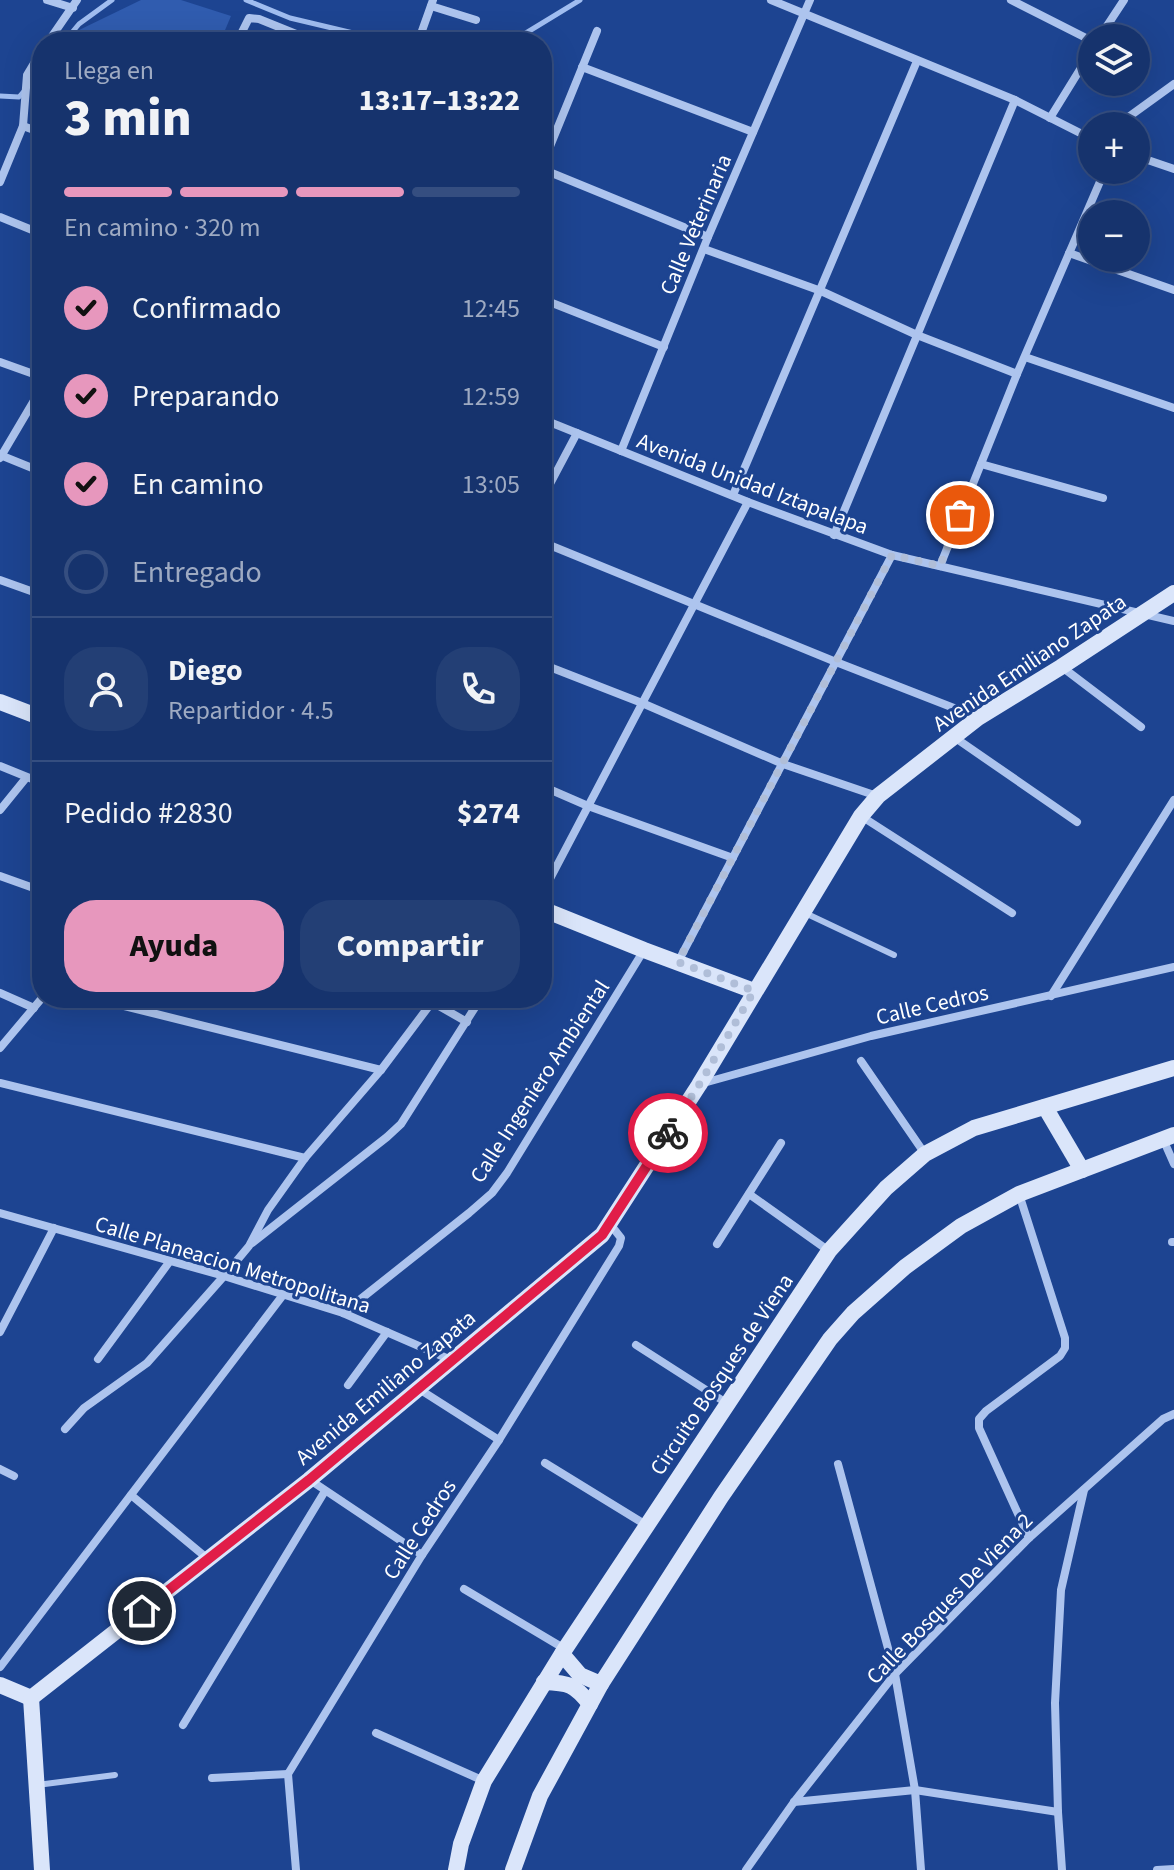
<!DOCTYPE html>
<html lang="es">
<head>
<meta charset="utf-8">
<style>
  body { margin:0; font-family:"Source Sans 3",sans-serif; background:#233f75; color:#f1f3f6; height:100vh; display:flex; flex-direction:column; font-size:30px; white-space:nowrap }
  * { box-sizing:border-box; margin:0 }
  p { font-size:26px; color:#9eaac2 }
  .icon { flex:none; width:44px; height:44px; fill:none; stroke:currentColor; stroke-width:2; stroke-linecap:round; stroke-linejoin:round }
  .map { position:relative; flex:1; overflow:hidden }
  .drawer { position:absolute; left:32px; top:32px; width:520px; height:976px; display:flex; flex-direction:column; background:#16336d; border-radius:32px; box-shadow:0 8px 32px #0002,0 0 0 2px #354e80 }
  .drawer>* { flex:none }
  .controls { position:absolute; left:1078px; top:24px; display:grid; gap:16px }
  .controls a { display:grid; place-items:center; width:72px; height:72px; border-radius:50%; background:#16336d; box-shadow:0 8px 32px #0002,0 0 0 2px #354e80; font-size:40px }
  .pin { position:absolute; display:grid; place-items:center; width:68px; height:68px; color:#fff; margin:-34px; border:4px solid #fff; border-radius:50%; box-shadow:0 2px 8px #0007 }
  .courier { position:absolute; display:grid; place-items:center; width:80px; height:80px; margin:-40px; border:6px solid #e11d48; border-radius:50%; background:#fff; color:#222; box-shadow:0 2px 10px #0007 }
  .overview em { font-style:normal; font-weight:800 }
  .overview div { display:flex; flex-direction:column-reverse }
  .overview { display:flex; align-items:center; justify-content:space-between; height:136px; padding:0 32px }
  h1 { font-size:52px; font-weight:800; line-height:60px }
  .bar { display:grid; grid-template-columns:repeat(4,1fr); gap:12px 8px; align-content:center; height:96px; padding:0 32px }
  .bar i { height:10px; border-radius:6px; background:#354e80 }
  .bar .active { background:#e797bd }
  .bar p { grid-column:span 4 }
  .line { display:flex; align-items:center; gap:20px; padding:0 32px; border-top:2px solid #354e80 }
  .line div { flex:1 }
  .round { display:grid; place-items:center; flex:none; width:84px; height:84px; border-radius:32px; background:#233f75 }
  ol { padding:0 32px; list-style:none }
  li { display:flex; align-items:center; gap:24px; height:88px }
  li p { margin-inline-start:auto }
  li .icon { padding:8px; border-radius:50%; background:#e797bd; color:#111; stroke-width:4 }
  li:last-child { color:#9eaac2 }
  li i { width:44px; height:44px; border:4px solid #354e80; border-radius:50% }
  .primary-button { display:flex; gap:16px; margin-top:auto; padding:16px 32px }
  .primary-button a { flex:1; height:92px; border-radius:32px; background:#e797bd; color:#111; font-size:32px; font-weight:800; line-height:92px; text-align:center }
  .primary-button a+a { background:#233f75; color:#f1f3f6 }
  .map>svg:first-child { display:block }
  .green { fill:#305caf }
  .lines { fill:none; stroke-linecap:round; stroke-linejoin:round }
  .stream { stroke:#a0bdf0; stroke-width:5 }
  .lane { stroke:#adc4ee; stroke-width:6 }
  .street { stroke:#adc4ee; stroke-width:8 }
  .secondary { stroke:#dae5fa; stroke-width:16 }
  .done { stroke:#b0bed8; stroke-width:8; stroke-dasharray:0 14.4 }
  .route { stroke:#e11d48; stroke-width:10 }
  .labels { text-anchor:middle; stroke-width:6; stroke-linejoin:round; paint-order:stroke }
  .street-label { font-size:22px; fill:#fff; stroke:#1d4491 }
</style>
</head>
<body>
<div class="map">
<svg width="1174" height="1870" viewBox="0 0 1174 1870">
  <rect width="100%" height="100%" fill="#1d4491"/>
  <polygon class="green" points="141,0 181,0 231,16 220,42 67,42 75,32"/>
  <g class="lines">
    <g class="stream">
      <polyline points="246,0 290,18 391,42"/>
      <polyline points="64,42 79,24 112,0"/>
      <polyline points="477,42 480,38 521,36 580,0"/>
      <polyline points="0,96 19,97 42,70"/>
    </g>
    <g class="lane">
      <polyline points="803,912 894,955"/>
      <polyline points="37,1785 115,1775"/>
    </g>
    <g class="street">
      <polyline points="47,0 73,8"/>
      <polyline points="771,0 1015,100 1092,139"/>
      <polyline points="1011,0 1092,41"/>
      <polyline points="431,6 476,20"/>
      <polyline points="1099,38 1124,0"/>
      <polyline points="48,42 77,0"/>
      <polyline points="237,42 249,18 259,19 316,42"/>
      <polyline points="418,42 433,0"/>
      <polyline points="582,67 753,132"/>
      <polyline points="1050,118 1092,50"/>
      <polyline points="23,126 42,133"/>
      <polyline points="1116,126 1174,84"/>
      <polyline points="1136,156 1174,169"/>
      <polyline points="542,166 597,31"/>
      <polyline points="542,169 708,237"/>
      <polyline points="0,182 23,126 27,75 42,50"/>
      <polyline points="0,217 42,234"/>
      <polyline points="704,249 821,291 917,335 1017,374"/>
      <polyline points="1069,253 1174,290"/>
      <polyline points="542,299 664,347"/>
      <polyline points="1025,357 1174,408"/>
      <polyline points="0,362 42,377"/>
      <polyline points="542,419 748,502 892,555 1174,621"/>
      <polyline points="621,451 708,237 810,0"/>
      <polyline points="0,455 42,472"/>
      <polyline points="0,458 42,387"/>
      <polyline points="981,464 1103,498"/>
      <polyline points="733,495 917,61"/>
      <polyline points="542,499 577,433"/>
      <polyline points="834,535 1015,100"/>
      <polyline points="542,542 836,662 977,717"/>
      <polyline points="940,566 1017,374 1105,170"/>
      <polyline points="0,580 42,595"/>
      <polyline points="542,664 642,703 783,764 877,796"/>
      <polyline points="1062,667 1141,727"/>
      <polyline points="954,737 1077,822"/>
      <polyline points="0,766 42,783"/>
      <polyline points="542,786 588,806 733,858"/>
      <polyline points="0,810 26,778"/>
      <polyline points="861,816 1012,913"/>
      <polyline points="0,876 42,891"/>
      <polyline points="542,894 748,502"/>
      <polyline points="678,962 892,555"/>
      <polyline points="0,993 34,1008"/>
      <polyline points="1051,996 1174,800"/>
      <polyline points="92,998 381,1070"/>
      <polyline points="418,998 432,1002 467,1022"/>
      <polyline points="0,1048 42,998"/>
      <polyline points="861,1061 925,1154"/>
      <polyline points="0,1083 305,1158"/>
      <polyline points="700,1084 871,1036 1174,967"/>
      <polyline points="1163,1139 1174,1164"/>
      <polyline points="749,1194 829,1251"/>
      <polyline points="1019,1194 1065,1338 1065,1348 1060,1356 986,1411 979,1419 979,1428 1029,1538"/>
      <polyline points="0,1213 224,1276 343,1313 451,1360"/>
      <polyline points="1172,1242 1174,1242"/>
      <polyline points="252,1243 387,1137 401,1124 481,998"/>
      <polyline points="717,1244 781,1143"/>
      <polyline points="343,1313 469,1213 492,1193 507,1173 644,950"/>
      <polyline points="0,1332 54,1228"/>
      <polyline points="636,1345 728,1404"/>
      <polyline points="98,1359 170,1261"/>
      <polyline points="348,1385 387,1332"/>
      <polyline points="419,1389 499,1440"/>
      <polyline points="65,1429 84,1408 147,1363 224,1276 249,1246 268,1210 305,1158 381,1070 435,998"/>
      <polyline points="545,1463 646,1525"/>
      <polyline points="838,1464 895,1674 915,1790 921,1870"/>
      <polyline points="0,1469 14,1476"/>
      <polyline points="310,1480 422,1555"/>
      <polyline points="131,1495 208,1559"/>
      <polyline points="464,1589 565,1649"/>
      <polyline points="0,1667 283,1295"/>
      <polyline points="183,1725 325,1491"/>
      <polyline points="376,1733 484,1781"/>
      <polyline points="212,1778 288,1774"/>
      <polyline points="794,1802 915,1790 1058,1812"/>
      <polyline points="296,1870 288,1774 422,1555 499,1440 619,1246 621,1238 610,1224"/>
      <polyline points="746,1870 794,1802 895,1674 1029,1538 1163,1419 1174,1414"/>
      <polyline points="1062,1870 1058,1812 1055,1703 1061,1590 1084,1490"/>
      <polyline points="1157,1870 1174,1869"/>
    </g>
    <g class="secondary">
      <polyline points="0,702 42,718"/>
      <polyline points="542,909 644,950 754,991"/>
      <polyline points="1045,1107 1082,1170"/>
      <polyline points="562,1654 580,1675 601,1684"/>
      <path d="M544,1682C569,1683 574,1684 590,1704"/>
      <polyline points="0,1685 31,1698"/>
      <polyline points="31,1698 309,1480 602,1235 699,1085 861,816 878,796 978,718 1061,667 1174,593"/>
      <polyline points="31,1698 42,1870"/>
      <polyline points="456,1870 461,1844 484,1781 565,1649 829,1251 886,1188 925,1154 974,1128 1174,1068"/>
      <polyline points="513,1870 540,1796 601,1684 721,1497 830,1339 853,1313 905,1267 961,1226 1019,1194 1174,1135"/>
    </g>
  </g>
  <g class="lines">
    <polyline class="done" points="668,1133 699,1085 754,991 678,962 892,555 940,566 960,515"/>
    <polyline class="route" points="142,1611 309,1480 602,1235 668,1133"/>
  </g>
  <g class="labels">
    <g class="street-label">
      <text transform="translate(695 224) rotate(-67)" y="8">Calle Veterinaria</text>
      <text transform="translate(753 483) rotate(21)" y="8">Avenida Unidad Iztapalapa</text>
      <text transform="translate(1029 662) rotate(-34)" y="8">Avenida Emiliano Zapata</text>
      <text transform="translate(932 1004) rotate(-13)" y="8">Calle Cedros</text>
      <text transform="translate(539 1081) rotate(-57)" y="8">Calle Ingeniero Ambiental</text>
      <text transform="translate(233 1264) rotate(17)" y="8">Calle Planeacion Metropolitana</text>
      <text transform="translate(721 1374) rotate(-56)" y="8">Circuito Bosques de Viena</text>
      <text transform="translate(385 1387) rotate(-40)" y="8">Avenida Emiliano Zapata</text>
      <text transform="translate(419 1529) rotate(-57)" y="8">Calle Cedros</text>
      <text transform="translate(949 1598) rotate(-46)" y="8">Calle Bosques De Viena 2</text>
    </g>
  </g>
</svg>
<div class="controls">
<a><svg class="icon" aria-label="layers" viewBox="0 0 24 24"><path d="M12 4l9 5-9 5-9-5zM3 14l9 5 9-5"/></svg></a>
<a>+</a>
<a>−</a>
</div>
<div class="pin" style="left:960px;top:515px;background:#ea580c"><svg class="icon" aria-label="bag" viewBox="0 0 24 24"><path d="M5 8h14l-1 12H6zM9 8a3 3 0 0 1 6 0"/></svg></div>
<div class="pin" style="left:142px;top:1611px;background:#1f2937"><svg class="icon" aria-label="home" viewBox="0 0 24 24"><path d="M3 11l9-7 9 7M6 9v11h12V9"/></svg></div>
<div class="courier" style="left:668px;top:1133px"><svg class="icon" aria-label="bike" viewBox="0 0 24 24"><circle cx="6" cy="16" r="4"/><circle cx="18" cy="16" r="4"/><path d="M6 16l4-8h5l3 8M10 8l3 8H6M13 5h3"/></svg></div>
<section class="drawer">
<div class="overview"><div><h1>3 min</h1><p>Llega en</p></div><em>13:17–13:22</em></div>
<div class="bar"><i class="active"></i><i class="active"></i><i class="active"></i><i></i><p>En camino · 320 m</p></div>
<ol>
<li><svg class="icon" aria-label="check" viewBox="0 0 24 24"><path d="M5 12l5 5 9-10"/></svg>Confirmado<p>12:45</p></li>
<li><svg class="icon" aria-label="check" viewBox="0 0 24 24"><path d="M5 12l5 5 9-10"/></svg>Preparando<p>12:59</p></li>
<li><svg class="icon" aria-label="check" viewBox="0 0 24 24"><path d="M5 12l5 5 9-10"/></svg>En camino<p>13:05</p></li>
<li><i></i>Entregado</li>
</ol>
<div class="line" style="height:144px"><a class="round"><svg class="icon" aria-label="person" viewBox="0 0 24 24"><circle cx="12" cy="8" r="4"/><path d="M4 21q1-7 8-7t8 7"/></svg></a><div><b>Diego</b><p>Repartidor · 4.5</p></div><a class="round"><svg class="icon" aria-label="phone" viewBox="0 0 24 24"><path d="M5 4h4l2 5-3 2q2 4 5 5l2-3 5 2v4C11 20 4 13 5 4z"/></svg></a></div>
<div class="line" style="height:104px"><div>Pedido #2830</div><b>$274</b></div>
<div class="primary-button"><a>Ayuda</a><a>Compartir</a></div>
</section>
</div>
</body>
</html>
